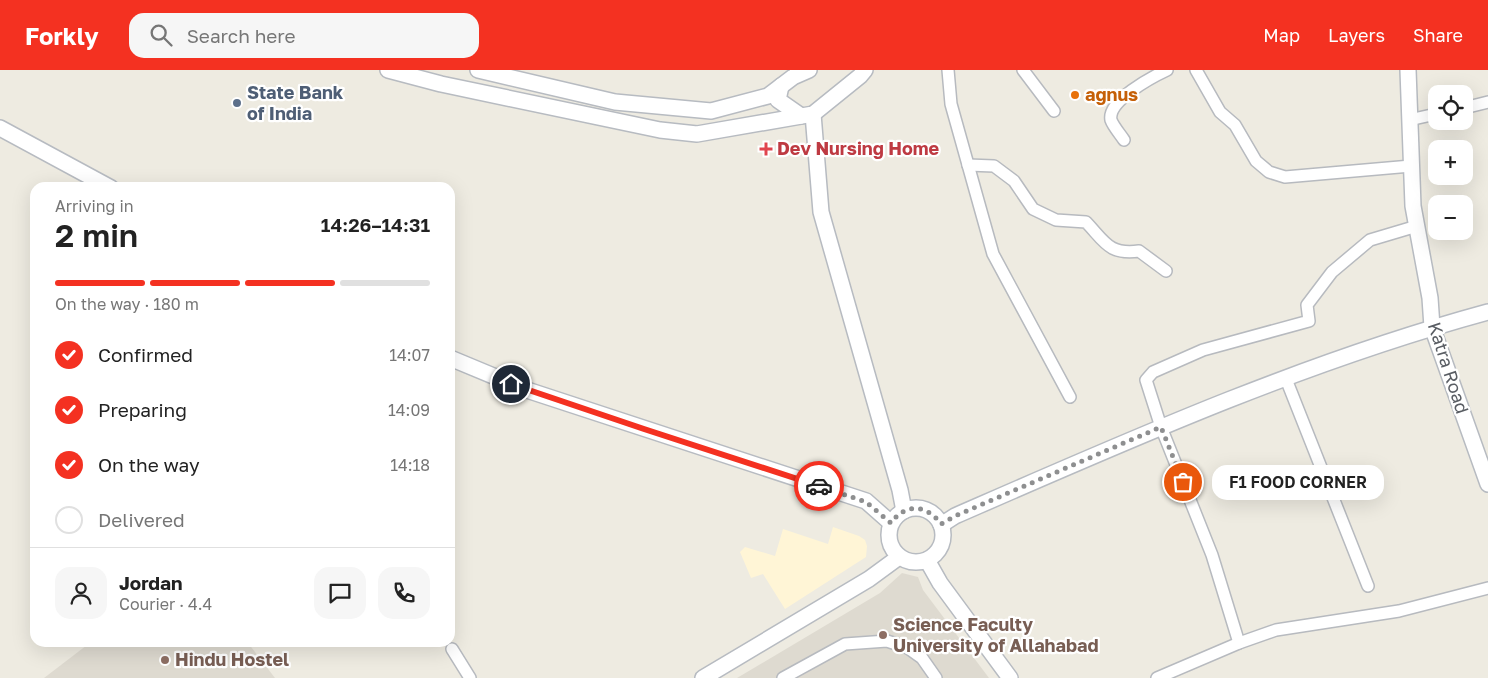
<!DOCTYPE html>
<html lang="en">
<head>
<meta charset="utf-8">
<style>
  body { margin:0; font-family:"Golos Text",sans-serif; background:#f6f6f6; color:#222; height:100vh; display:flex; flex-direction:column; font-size:19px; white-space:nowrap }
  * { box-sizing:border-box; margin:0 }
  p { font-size:16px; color:#767676 }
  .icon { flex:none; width:28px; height:28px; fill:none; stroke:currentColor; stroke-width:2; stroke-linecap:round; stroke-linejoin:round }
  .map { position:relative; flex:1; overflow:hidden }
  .drawer { position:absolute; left:30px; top:112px; width:425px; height:465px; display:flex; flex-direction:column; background:#fff; border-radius:15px; box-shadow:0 5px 20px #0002 }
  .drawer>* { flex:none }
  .controls { position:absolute; left:1428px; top:15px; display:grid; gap:10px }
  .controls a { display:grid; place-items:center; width:45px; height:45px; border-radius:10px; background:#fff; box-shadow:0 5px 20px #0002; font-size:25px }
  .pin { position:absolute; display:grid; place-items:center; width:42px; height:42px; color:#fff; margin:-21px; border:2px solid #fff; border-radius:50%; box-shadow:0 1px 5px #0007 }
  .courier { position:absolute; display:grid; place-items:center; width:50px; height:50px; margin:-25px; border:4px solid #f43121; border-radius:50%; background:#fff; color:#222; box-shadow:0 1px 6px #0007 }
  .bubble { position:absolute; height:35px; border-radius:15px; background:#fff; box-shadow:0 5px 20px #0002; font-size:16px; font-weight:600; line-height:35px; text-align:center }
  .summary em { font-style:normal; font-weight:600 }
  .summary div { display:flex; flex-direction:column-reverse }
  .summary { display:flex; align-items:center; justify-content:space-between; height:85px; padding:0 25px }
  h1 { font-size:32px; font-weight:600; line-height:38px }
  .bar { display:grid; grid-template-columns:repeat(4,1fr); gap:8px 5px; align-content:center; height:60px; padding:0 25px }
  .bar i { height:6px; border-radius:4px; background:#e0e0e0 }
  .bar .current { background:#f43121 }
  .bar p { grid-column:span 4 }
  .line { display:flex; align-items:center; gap:12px; padding:0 25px; border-top:1px solid #e0e0e0 }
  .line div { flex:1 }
  .round { display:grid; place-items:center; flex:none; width:52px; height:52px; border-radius:15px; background:#f6f6f6 }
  ol { padding:0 25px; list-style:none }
  li { display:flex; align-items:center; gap:15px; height:55px }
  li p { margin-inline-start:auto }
  li .icon { padding:5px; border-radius:50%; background:#f43121; color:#fff; stroke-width:4 }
  li:last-child { color:#767676 }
  li i { width:28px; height:28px; border:2px solid #e0e0e0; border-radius:50% }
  header { display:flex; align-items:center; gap:30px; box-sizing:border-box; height:70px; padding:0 25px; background:#f43121; color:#fff }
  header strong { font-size:24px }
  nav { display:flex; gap:28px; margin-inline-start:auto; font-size:18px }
  .search { width:350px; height:45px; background:#f6f6f6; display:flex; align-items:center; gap:12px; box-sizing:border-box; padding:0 18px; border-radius:15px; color:#767676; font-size:19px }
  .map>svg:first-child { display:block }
  .commercial { fill:#fff5d6 }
  .education { fill:#dedad0 }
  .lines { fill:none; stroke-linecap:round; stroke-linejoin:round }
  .street-casing { stroke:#b7babf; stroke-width:14 }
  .secondary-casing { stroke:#b7bbc1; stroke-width:18 }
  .street { stroke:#fff; stroke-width:11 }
  .secondary { stroke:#fff; stroke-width:15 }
  .done { stroke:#8e8f90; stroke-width:5; stroke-dasharray:0 9 }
  .route { stroke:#f43121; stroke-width:6 }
  .food-dot { fill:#e8710a; stroke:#fff; stroke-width:2 }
  .service-dot { fill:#5c6f8a; stroke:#fff; stroke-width:2 }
  .health-dot { fill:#e0444e; stroke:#fff; stroke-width:2 }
  .education-dot { fill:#8d6e63; stroke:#fff; stroke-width:2 }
  .labels { text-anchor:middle; stroke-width:4.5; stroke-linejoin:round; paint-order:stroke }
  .service-label { font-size:18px; font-weight:bold; fill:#4e5e75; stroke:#fff; text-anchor:start }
  .food-label { font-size:18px; font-weight:bold; fill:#c56008; stroke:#fff; text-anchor:start }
  .health-label { font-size:18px; font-weight:bold; fill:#be3a42; stroke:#fff; text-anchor:start }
  .street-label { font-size:18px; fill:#5a5e64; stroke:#fff }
  .education-label { font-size:18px; font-weight:bold; fill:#785e54; stroke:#fff; text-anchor:start }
</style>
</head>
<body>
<header>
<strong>Forkly</strong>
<div class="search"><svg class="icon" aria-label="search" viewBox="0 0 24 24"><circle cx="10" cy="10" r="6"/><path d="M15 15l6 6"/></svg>Search here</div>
<nav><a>Map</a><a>Layers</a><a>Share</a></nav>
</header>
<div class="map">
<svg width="1488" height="608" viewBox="0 0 1488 608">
  <rect width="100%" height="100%" fill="#eeebe1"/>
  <polygon class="commercial" points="833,457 859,466 865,470 867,476 866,487 785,539 763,504 751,508 740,482 745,477 775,486 783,459 828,474"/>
  <g class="education">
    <polygon points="902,503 918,507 923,520 989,608 737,608 880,523"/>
    <polygon points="91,572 248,573 275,608 44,608"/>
  </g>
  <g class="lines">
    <g class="street-casing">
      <g id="street">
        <polyline points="948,0 951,34 993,184 1070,327"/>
        <polyline points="1023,0 1054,41"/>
        <polyline points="1196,0 1220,42 1235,55 1256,91 1269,102 1285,107 1411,96"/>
        <polyline points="1464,38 1488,32"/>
        <polyline points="1409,50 1436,44"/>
        <path d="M1124,70C1120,64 1113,56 1111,50C1107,31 1152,7 1167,0"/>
        <path d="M968,95L994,96L1014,111L1033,139L1056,150L1086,152C1105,172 1109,185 1139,181L1166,201"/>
        <polyline points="1286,309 1368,516"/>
        <polyline points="1239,573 1212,485 1161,357 1146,310 1153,302 1203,280 1309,251 1307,235 1332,202 1370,170 1417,156"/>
        <polyline points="452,579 470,608"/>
        <polyline points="783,608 845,574 887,571 908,578 922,588 936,608"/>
        <polyline points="1157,608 1239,573 1276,560 1399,541 1488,518"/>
      </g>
    </g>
    <g class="secondary-casing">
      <g id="secondary">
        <polyline points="388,0 441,14 660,60 697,64 813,44 860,6 865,0"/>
        <polyline points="478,0 615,32 711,41 768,26 793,7 809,0"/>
        <polyline points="1408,0 1413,136 1430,228 1432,257 1488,414"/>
        <polyline points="781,16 778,30 801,46"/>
        <polyline points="813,44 821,142 900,420 904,441"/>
        <polyline points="0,58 111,118"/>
        <polyline points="450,288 527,320 866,431 891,453"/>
        <circle cx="916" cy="465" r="27"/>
        <path d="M941,455L955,446C1129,370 1304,292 1488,242"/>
        <polyline points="927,490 940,513 1010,608"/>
        <polyline points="703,608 869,509 899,487"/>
      </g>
    </g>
    <use href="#street" class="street"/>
    <use href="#secondary" class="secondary"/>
  </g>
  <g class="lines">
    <path class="done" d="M819,416L866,432L891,453C906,432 927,435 941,454L955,446L1161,357L1183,412"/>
    <polyline class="route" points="511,314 644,359 819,416"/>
  </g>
  <circle class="food-dot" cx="1075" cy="25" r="5"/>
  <circle class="service-dot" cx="237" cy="33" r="5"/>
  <path class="health-dot" d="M763.5 71.5h5v5h5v5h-5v5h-5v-5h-5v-5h5z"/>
  <g class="education-dot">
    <circle cx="883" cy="565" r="5"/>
    <circle cx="165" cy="590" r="5"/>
  </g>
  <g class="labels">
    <g class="service-label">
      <text x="247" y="29">State Bank<tspan x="247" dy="21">of India</tspan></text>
    </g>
    <g class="food-label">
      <text x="1085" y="31">agnus</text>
    </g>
    <g class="health-label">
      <text x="777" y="85">Dev Nursing Home</text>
    </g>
    <g class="street-label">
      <text transform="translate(1448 298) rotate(72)" y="6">Katra Road</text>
    </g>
    <g class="education-label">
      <text x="893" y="561">Science Faculty<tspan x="893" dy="21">University of Allahabad</tspan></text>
      <text x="175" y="596">Hindu Hostel</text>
    </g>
  </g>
</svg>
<div class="controls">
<a><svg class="icon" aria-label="locate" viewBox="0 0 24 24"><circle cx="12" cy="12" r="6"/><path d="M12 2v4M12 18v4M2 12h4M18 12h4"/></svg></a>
<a>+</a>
<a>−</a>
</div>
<div class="pin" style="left:1183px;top:412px;background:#ea580c"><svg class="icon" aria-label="bag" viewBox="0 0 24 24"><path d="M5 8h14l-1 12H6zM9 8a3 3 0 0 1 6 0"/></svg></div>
<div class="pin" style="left:511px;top:314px;background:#1f2937"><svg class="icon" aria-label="home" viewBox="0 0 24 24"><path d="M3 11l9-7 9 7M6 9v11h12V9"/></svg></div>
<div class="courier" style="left:819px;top:416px"><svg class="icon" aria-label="car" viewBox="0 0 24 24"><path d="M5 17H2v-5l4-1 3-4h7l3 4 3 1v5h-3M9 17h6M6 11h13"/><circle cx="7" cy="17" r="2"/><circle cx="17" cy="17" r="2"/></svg></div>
<div class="bubble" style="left:1212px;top:395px;width:172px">F1 FOOD CORNER</div>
<section class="drawer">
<div class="summary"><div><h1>2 min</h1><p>Arriving in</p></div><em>14:26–14:31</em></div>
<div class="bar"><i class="current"></i><i class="current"></i><i class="current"></i><i></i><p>On the way · 180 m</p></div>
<ol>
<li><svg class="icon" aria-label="check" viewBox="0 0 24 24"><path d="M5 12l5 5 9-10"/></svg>Confirmed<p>14:07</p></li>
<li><svg class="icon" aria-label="check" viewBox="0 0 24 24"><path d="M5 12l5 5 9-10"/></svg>Preparing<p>14:09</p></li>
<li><svg class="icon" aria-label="check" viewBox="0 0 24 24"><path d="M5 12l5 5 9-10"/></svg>On the way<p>14:18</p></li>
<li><i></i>Delivered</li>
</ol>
<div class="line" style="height:90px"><a class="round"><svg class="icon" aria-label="person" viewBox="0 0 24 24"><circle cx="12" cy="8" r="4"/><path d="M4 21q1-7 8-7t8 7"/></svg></a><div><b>Jordan</b><p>Courier · 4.4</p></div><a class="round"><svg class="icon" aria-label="chat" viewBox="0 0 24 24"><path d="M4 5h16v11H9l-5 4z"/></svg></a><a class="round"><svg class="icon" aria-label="phone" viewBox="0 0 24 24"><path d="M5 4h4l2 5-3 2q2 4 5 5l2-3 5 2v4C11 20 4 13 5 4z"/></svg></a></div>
</section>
</div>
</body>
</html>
